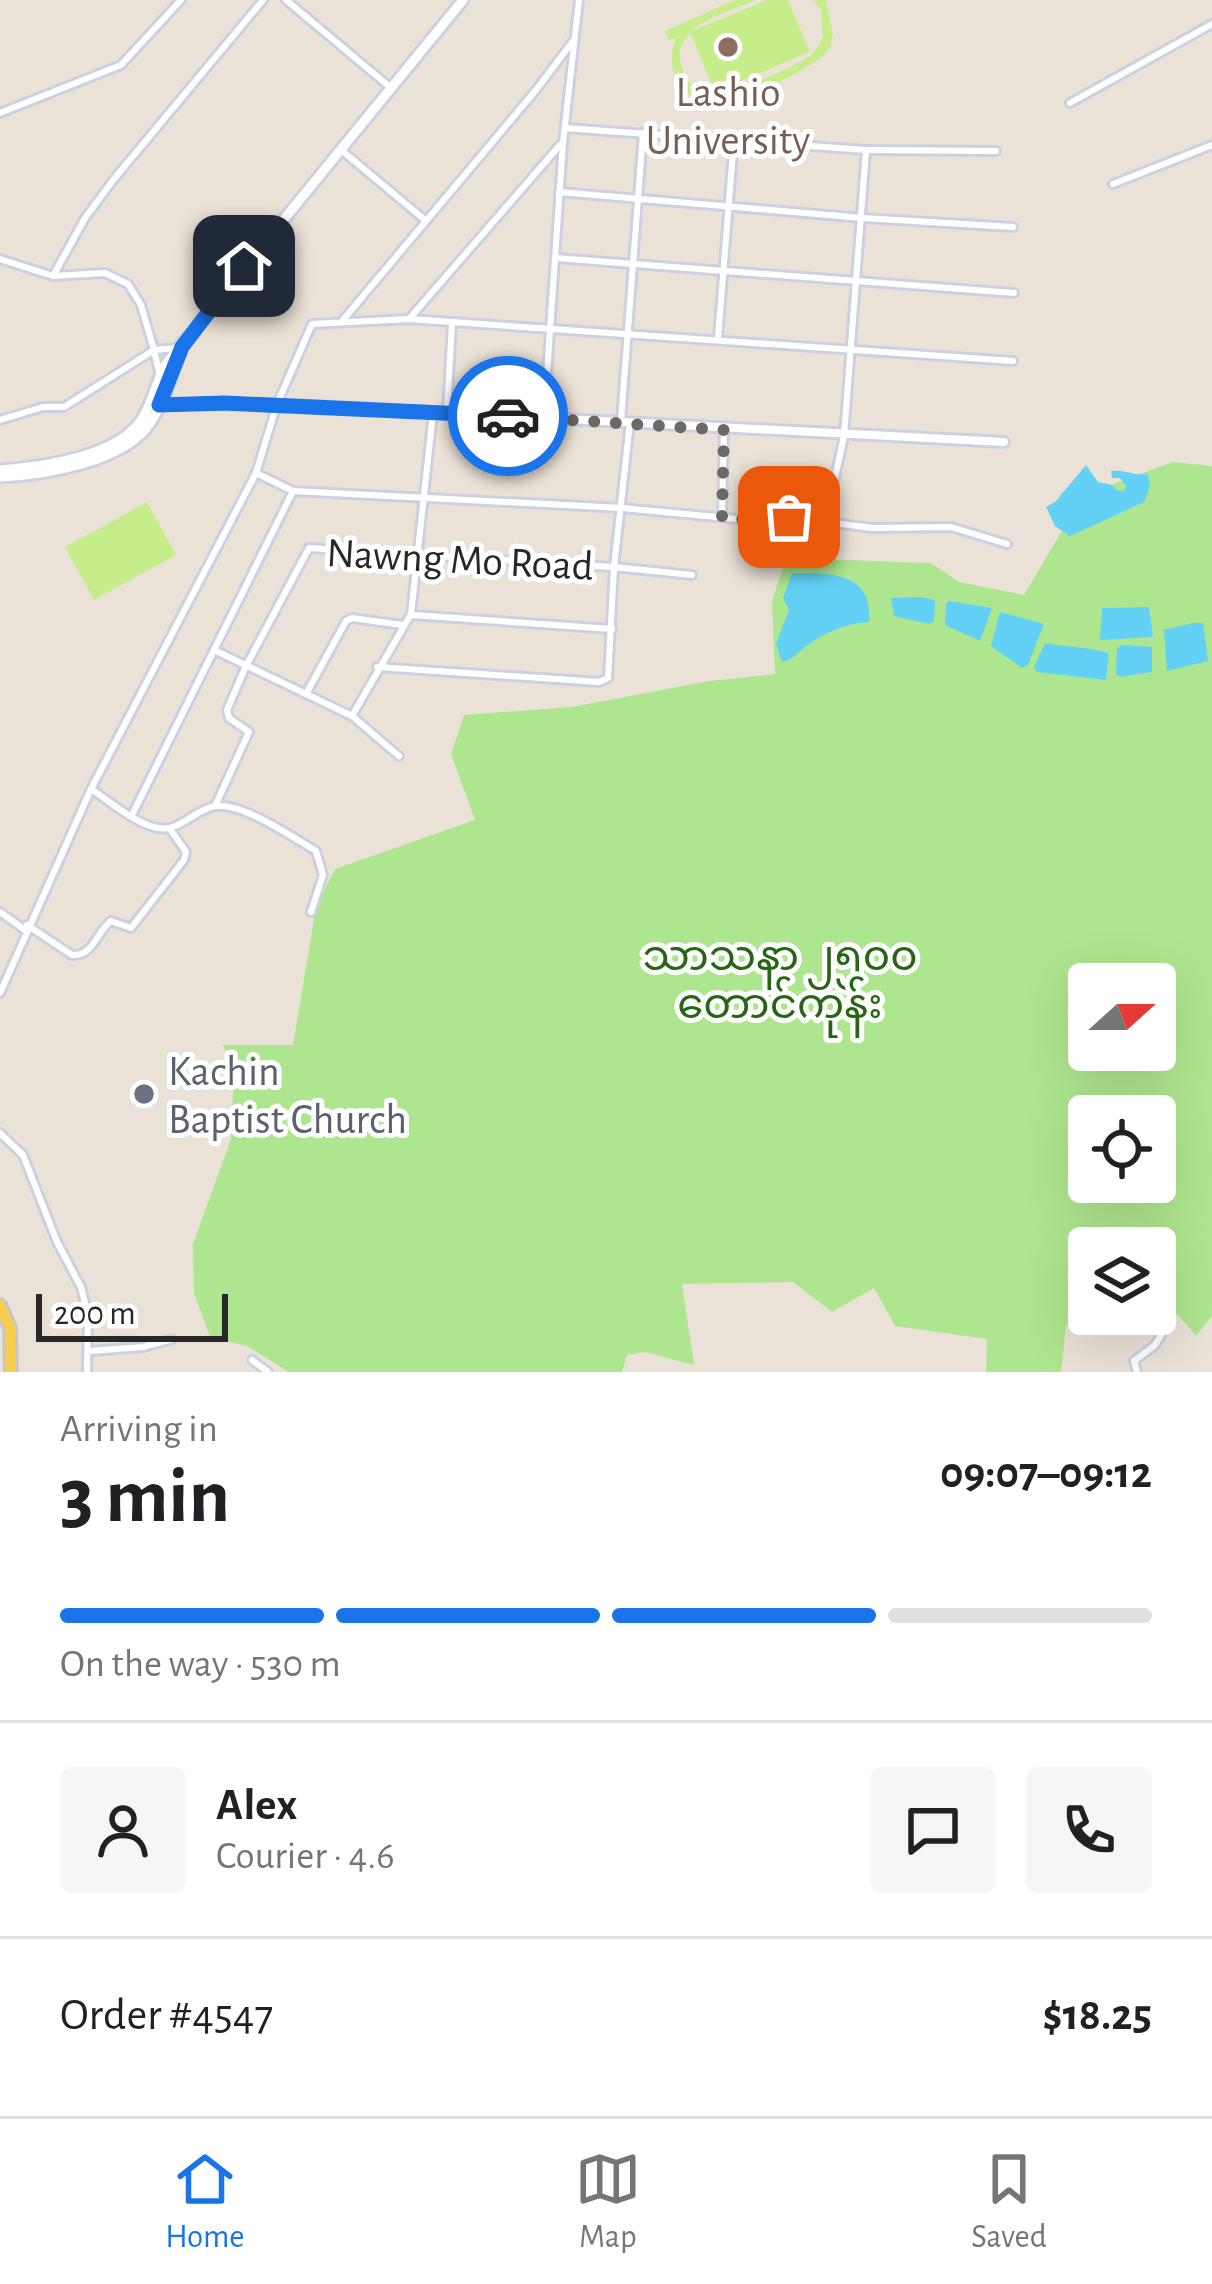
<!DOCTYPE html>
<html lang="en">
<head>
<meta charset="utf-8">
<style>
  body { margin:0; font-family:"Alegreya Sans","Noto Sans Myanmar",sans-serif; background:#f6f6f6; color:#202124; height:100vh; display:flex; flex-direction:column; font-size:45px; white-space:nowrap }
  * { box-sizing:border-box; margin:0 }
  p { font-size:39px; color:#757577 }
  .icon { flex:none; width:66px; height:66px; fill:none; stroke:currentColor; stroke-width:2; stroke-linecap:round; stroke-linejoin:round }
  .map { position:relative; height:1372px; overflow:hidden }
  .drawer { display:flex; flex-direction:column; background:#fff; flex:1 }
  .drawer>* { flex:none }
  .needle { width:78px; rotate:69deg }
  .controls { position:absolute; left:1068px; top:963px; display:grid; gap:24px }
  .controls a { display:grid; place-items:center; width:108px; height:108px; border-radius:12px; background:#fff; box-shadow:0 12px 48px #0002; font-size:60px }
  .scale { position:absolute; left:36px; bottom:30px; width:192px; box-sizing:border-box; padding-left:12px; border:6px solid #272727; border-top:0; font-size:33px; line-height:42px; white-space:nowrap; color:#272727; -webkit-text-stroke:9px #fff; paint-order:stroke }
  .pin { position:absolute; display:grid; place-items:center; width:102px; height:102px; color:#fff; margin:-51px; border-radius:24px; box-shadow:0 6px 18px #0006 }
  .courier { position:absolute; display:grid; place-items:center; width:120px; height:120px; margin:-60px; border:9px solid #1a73e8; border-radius:50%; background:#fff; color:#222; box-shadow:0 3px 15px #0007 }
  .headline em { font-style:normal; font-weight:700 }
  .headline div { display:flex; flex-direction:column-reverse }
  .headline { display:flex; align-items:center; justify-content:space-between; height:204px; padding:0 60px }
  h1 { font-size:78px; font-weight:700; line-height:90px }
  .bar { display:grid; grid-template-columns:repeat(4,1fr); gap:18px 12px; align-content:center; height:144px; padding:0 60px }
  .bar i { height:15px; border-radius:9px; background:#e0e0e0 }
  .bar .current { background:#1a73e8 }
  .bar p { grid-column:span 4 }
  .line { display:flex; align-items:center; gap:30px; padding:0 60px; border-top:3px solid #e0e0e0 }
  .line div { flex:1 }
  .round { display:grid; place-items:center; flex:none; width:126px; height:126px; border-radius:12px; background:#f6f6f6 }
  .menu { display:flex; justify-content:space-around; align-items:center; height:168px; border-top:3px solid #e0e0e0; background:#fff; font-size:33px; color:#757577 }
  .menu a { display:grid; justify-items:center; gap:6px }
  .menu .current { color:#1a73e8 }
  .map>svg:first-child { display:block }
  .green { fill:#aee68f; fill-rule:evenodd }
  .pitch { fill:#c5ee8a }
  .water { fill:#62d1f5 }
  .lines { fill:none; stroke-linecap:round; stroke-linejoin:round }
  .minor-casing { stroke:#ccd1e1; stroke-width:12 }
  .tertiary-casing { stroke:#ccd1e1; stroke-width:14 }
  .secondary-casing { stroke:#ccd1e1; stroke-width:15 }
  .primary-casing { stroke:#c7c7c7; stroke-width:16 }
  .minor { stroke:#fff; stroke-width:6 }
  .tertiary { stroke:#fff; stroke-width:8 }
  .secondary { stroke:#fff; stroke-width:9 }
  .primary { stroke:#f8cd4f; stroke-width:10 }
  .done { stroke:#6c6865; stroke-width:12; stroke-dasharray:0 21.6 }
  .route { stroke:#1a73e8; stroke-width:15 }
  .education-dot { fill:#8d6e63; stroke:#fff; stroke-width:4.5 }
  .worship-dot { fill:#6b7280; stroke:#fff; stroke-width:4.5 }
  .labels { text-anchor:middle; stroke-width:10; stroke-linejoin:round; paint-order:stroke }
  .education-label { font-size:42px; fill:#785e54; stroke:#fff }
  .street-label { font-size:42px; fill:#272727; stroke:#fff }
  .park-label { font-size:42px; fill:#276615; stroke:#fff }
  .worship-label { font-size:42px; fill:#5b616d; stroke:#fff; text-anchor:start }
</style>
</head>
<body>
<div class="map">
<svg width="1212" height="1372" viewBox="0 0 1212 1372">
  <rect width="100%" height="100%" fill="#ebe2d7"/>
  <path class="green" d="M1173,462L1212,466V1316L1196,1336L1155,1288V1248H1089V1299L1066,1327L1061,1372H986L987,1339L895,1326L874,1288L832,1312L793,1282L682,1284L694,1365L645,1352L627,1355L622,1372H289L247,1346L210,1337L194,1293L193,1244L231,1139L234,1074L223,1045H293L316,907L335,869L475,820L451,754L464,715L572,707L709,681L775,674L772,601L786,558L931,563L959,582L1024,595L1083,495ZM1089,984H1155V1050H1089ZM1089,1116H1155V1182H1089Z"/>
  <g class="pitch">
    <path d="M735,0H756C727,13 668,26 682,69C686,82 694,91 708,94C725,98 789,69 805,59C814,54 819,46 823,37L821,9L813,0H826L833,34L830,48C815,69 737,105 711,103C697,102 688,95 680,84C671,70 669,53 676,38L669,40L665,31Z"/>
    <polygon points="767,0 788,0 810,52 715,92 690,32"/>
    <polygon points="147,502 176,555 94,600 65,547"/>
  </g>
  <g class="water">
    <path d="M1086,465L1098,482L1112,485L1116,490L1124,491L1126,486L1120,478H1112L1111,471C1124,469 1134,476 1148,474L1150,486L1144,502L1070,536L1055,526L1046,507L1055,502Z"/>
    <path d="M792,573C828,573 874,571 869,622C847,623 823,633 805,647C796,654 794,659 782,662L776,644L789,610L783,598Z"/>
    <polygon points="920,597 935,600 934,621 929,624 894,616 891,598"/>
    <polygon points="949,601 992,608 980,641 945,625 946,603"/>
    <polygon points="1149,607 1153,637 1100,640 1102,608"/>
    <polygon points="1000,612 1044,624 1028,665 1022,668 991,646"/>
    <polygon points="1193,623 1203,623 1208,661 1167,671 1164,630"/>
    <path d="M1045,643C1063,647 1096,647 1109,654L1106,680L1037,672L1034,667Z"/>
    <polygon points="1122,645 1152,647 1152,672 1120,677 1116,673 1117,648"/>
  </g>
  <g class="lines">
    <g class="minor-casing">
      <g id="minor">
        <polyline points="286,0 391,88"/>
        <polyline points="1070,103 1212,24"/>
        <polyline points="0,113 121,65 181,0"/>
        <polyline points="565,128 866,150 844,436 833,487 830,520"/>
        <polyline points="340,149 425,220"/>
        <polyline points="867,150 996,151"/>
        <polyline points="1113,184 1212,145"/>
        <polyline points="559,192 863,218 1013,227"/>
        <polyline points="556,258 1014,293"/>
        <polyline points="0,259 53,276 105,273 128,284 141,305 154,350 64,407 43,407 0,420"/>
        <polyline points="53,276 85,218 114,179 263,0"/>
        <polyline points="409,319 560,145"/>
        <polyline points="343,320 536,90 573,41"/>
        <polyline points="718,338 734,139"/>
        <polyline points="159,372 154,350 178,348"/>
        <polyline points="447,413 452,323"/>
        <polyline points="544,417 563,143 579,0"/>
        <polyline points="621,421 643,133"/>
        <polyline points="256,473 293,491"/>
        <polyline points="722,516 724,430"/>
        <polyline points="412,615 612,629"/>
        <polyline points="214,650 352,716 399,756"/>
        <polyline points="377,667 599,682 608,678 614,567 630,422"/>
        <polyline points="306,694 346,621 352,618 402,625"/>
        <polyline points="352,716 411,614 433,413"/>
        <path d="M91,789C111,802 148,836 173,827C187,822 199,809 215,806C242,802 292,837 316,851L323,875L311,912"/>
        <polyline points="215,806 249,732 229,718 227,710 246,666 309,548 614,567 692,575"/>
        <polyline points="132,815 293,491 622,508 759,521 789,517 872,528 951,527 1007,544"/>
        <polyline points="0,912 25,930"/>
        <path d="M27,925L72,955C94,956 96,932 111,921L131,928L184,860L186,852L170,829"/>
        <polyline points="0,993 91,789 256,473 277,404 312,324 409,319 1013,361"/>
        <polyline points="0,1133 23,1155 57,1242 81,1287 88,1315 87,1372"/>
        <polyline points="90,1351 143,1347 172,1339"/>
        <polyline points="252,1360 268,1372"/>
        <polyline points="1137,1372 1134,1361 1155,1345 1170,1320 1162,1304"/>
      </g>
    </g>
    <g class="tertiary-casing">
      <polyline id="tertiary" points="149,405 277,404 1004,442"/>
    </g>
    <g class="secondary-casing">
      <g id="secondary">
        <path d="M0,470C42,467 117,457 142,419C153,402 156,382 165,365L463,0"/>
        <path d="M0,477C43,475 125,462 150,423C164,403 172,375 180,352"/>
      </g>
    </g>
    <g class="primary-casing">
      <polyline id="primary" points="0,1305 10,1328 11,1372"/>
    </g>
    <use href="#minor" class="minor"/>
    <use href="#tertiary" class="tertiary"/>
    <use href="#secondary" class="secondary"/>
    <use href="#primary" class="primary"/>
  </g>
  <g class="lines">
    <polyline class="done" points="508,416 724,430 722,517 759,521 789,517"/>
    <polyline class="route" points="244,266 182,347 159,405 224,403 508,416"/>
  </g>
  <circle class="education-dot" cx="728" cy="47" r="12"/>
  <circle class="worship-dot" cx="144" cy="1094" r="12"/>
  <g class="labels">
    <g class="education-label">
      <text x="728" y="106">Lashio<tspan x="728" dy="48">University</tspan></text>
    </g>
    <g class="street-label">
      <text transform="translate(460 558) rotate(3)" y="15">Nawng Mo Road</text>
    </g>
    <g class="park-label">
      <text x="780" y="970">သာသနာ ၂၅၀၀<tspan x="780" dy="48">တောင်ကုန်း</tspan></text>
    </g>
    <g class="worship-label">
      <text x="168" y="1085">Kachin<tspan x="168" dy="48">Baptist Church</tspan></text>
    </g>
  </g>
</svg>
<div class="controls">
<a><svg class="needle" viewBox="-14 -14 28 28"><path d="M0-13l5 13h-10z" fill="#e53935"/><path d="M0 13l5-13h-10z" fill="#757577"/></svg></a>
<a><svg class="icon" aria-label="locate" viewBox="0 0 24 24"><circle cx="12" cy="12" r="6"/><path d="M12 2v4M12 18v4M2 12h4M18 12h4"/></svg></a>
<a><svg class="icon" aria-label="layers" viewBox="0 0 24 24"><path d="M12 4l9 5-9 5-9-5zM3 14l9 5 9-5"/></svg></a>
</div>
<div class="scale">200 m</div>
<div class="pin" style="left:789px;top:517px;background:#ea580c"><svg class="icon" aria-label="bag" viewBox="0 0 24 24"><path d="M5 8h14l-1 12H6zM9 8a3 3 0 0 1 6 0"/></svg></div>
<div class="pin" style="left:244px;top:266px;background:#1f2937"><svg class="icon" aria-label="home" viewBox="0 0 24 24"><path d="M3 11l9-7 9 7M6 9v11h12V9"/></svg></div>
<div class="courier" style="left:508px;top:416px"><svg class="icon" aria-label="car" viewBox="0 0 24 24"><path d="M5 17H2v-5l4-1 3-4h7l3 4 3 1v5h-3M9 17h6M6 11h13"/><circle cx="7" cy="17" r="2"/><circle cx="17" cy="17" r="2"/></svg></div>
</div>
<section class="drawer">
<div class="headline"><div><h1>3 min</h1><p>Arriving in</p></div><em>09:07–09:12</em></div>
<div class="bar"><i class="current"></i><i class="current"></i><i class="current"></i><i></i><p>On the way · 530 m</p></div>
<div class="line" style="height:216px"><a class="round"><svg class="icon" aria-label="person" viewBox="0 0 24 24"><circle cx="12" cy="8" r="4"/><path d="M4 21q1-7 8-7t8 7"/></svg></a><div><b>Alex</b><p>Courier · 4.6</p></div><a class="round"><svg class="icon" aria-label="chat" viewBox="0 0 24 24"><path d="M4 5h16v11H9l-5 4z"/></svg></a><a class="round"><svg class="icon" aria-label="phone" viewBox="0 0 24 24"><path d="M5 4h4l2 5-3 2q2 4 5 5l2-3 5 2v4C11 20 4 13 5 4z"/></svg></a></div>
<div class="line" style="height:156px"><div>Order #4547</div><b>$18.25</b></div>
</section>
<nav class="menu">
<a class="current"><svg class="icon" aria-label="home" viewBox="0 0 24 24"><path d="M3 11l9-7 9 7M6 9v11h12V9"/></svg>Home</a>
<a><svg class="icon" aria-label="map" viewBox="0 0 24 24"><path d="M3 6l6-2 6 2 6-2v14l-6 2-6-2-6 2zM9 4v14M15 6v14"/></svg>Map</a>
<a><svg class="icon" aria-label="saved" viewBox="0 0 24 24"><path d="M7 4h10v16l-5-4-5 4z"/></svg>Saved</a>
</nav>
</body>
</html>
